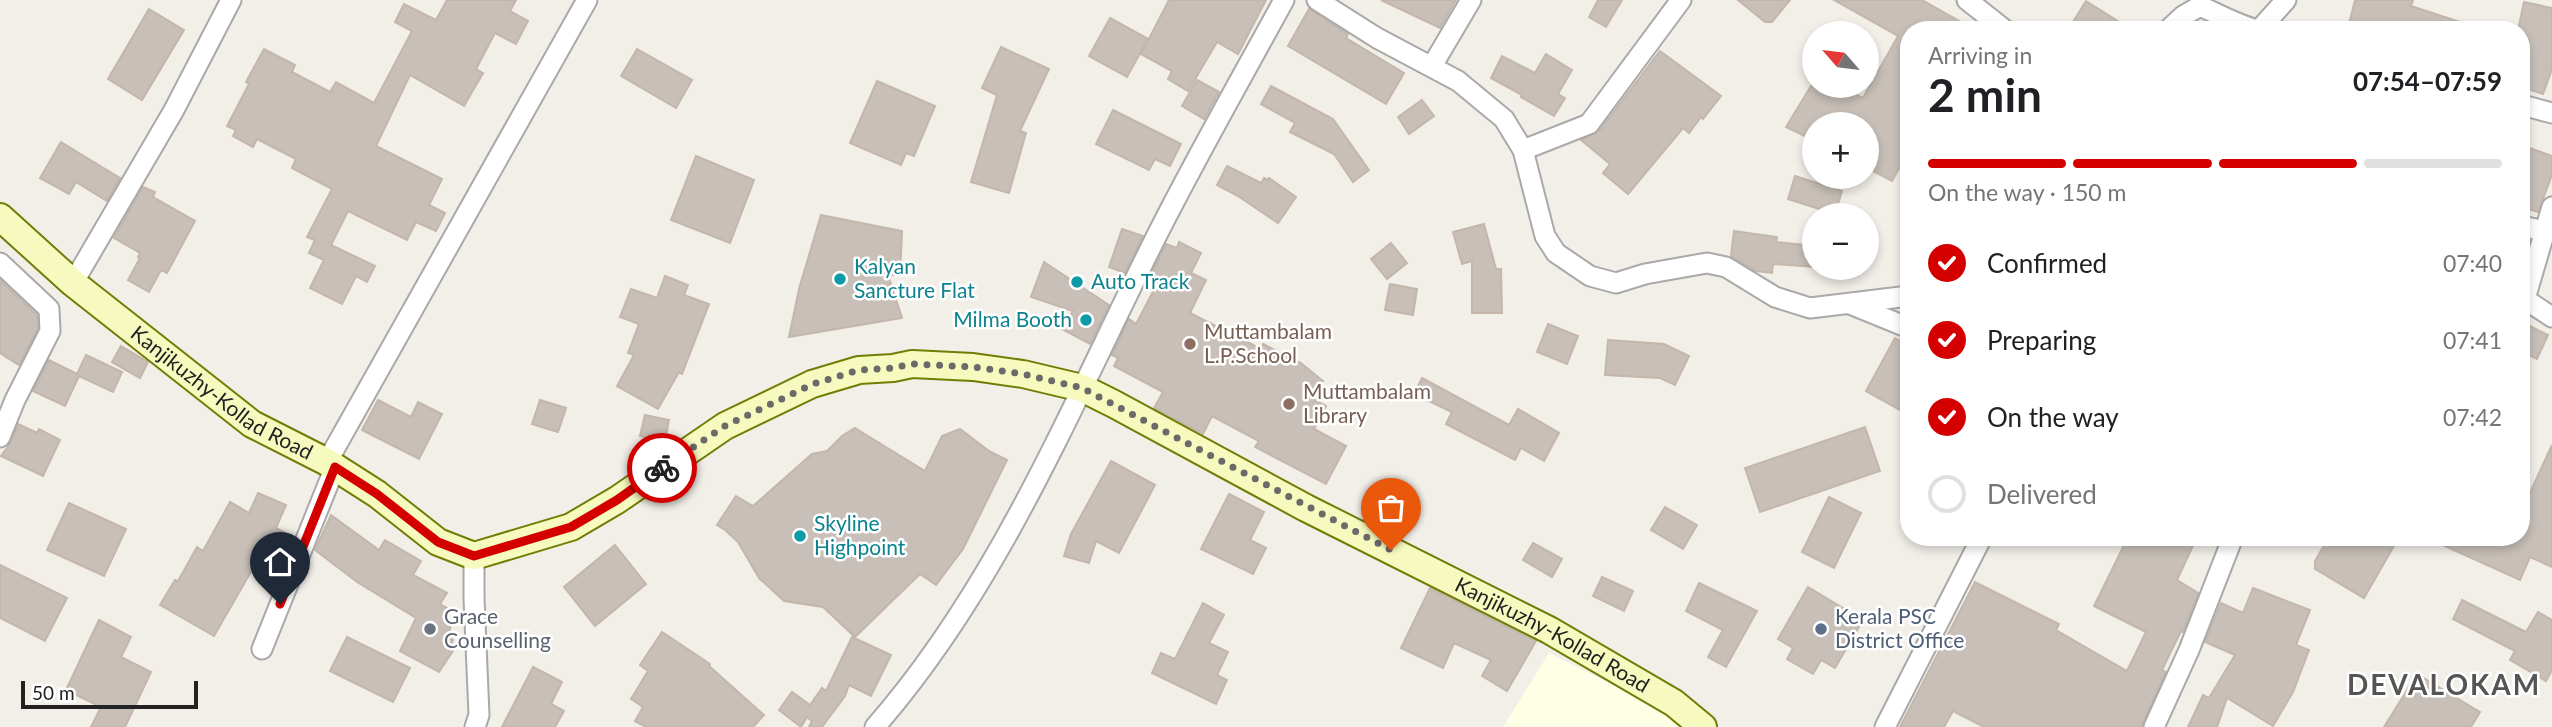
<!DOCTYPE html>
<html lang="en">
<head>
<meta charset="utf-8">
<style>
  body { margin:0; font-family:Lato,sans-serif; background:#f6f6f6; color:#202124; height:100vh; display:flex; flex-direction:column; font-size:26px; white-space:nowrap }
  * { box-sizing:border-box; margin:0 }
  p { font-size:23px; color:#757577 }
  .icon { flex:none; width:38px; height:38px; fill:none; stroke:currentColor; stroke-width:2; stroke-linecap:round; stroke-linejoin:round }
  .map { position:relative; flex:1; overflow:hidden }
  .details { position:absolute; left:1900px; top:21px; width:630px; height:525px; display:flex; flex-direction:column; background:#fff; border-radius:28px; box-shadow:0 4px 10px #0003 }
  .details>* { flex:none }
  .needle { width:46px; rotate:298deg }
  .buttons { position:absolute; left:1802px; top:21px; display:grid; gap:14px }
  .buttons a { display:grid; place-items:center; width:77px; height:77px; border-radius:50%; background:#fff; box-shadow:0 4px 10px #0003; font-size:35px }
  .scale { position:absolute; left:21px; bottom:18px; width:177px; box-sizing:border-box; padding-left:7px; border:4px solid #222; border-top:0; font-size:19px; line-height:24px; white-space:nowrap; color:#222; -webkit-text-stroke:5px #fff; paint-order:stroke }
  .pin { position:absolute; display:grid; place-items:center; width:60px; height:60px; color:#fff; margin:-72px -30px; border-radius:50% 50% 50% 0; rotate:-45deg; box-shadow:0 0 7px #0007 }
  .pin .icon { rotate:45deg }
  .courier { position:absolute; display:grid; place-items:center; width:70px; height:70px; margin:-35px; border:5px solid #d40000; border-radius:50%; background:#fff; color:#222; box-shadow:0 2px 9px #0007 }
  .overview em { font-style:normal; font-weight:700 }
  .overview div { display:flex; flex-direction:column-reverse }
  .overview { display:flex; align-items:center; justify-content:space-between; height:119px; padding:0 28px }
  h1 { font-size:46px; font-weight:700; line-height:52px }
  .bar { display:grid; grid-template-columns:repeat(4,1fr); gap:10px 7px; align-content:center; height:84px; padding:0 28px }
  .bar i { height:9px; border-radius:5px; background:#e0e0e0 }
  .bar .on { background:#d40000 }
  .bar p { grid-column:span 4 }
  ol { padding:0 28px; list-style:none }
  li { display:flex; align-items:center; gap:21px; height:77px }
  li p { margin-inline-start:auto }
  li .icon { padding:7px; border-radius:50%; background:#d40000; color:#fff; stroke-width:4 }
  li:last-child { color:#757577 }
  li i { width:38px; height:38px; border:4px solid #e0e0e0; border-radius:50% }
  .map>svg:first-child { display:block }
  .education { fill:#ffffe5 }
  .building { fill:#c7bfb8; stroke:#c4b6ab; stroke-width:2 }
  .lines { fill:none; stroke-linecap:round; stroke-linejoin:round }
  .minor-casing { stroke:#a9a9a9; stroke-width:23 }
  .secondary-casing { stroke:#707d05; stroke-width:30 }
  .minor { stroke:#fff; stroke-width:19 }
  .secondary { stroke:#f7fabf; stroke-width:26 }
  .done { stroke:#6b6a68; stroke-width:7; stroke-dasharray:0 12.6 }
  .route { stroke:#d40000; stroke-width:9 }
  .culture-dot { fill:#0f9aa8; stroke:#fff; stroke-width:2.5 }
  .education-dot { fill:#8d6e63; stroke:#fff; stroke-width:2.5 }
  .worship-dot { fill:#6b7280; stroke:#fff; stroke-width:2.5 }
  .service-dot { fill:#5c6f8a; stroke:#fff; stroke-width:2.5 }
  .labels { text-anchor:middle; stroke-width:5; stroke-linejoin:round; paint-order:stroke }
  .culture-label { font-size:21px; fill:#0d838f; stroke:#fff; text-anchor:start }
  .education-label { font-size:21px; fill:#785e54; stroke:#fff; text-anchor:start }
  .street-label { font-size:21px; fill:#222; stroke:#fff }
  .worship-label { font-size:21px; fill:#5b616d; stroke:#fff; text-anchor:start }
  .service-label { font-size:21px; fill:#4e5e75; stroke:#fff; text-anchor:start }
  .district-label { font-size:28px; font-weight:bold; letter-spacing:2px; fill:#555; stroke:#fff }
</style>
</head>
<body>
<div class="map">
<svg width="2552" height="727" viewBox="0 0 2552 727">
  <rect width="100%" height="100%" fill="#f2efe9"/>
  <polygon class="education" points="1549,653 1696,726 1695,727 1503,727"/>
  <g class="building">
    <polygon points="447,0 516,0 510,11 528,21 516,44 495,33 476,69 483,73 464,106 410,75 376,146 442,179 429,205 445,213 436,231 416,222 407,240 348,211 331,245 375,266 367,282 356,276 342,304 310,288 324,260 309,253 315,240 307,237 332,189 292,168 296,159 257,139 253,147 233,136 236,130 227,126 249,84 246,82 264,49 295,65 292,72 330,92 336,82 374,103 412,31 395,22 404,4 436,20"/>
    <polygon points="1169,0 1266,0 1238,54 1217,42 1188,91 1168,79 1172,71 1141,54"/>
    <polygon points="1381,0 1456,0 1440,28"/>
    <polygon points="1598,0 1622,0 1606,27 1589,17"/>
    <polygon points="1738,0 1790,0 1772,22 1765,22"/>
    <polygon points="1834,0 1922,0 1975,30 1909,30 1909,151 1892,181 1867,168 1867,124 1815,124 1815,141 1786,127 1811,86 1838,86 1863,98 1898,36"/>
    <polygon points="2355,0 2413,0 2411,6 2472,26 2471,30 2372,30 2349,24"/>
    <polygon points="2086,1 2132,30 2068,30"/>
    <polygon points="2524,2 2552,8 2552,69 2543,94 2522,87 2522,30 2518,30"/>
    <polygon points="149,9 184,30 142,100 108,79"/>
    <polygon points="1309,9 1348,34 1346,38 1404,73 1386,104 1288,46"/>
    <polygon points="1110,18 1148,39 1127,77 1089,56"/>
    <polygon points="1001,47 1049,69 1020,131 1026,133 1009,193 971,182 997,95 982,88"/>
    <polygon points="637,49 692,80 676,108 621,76"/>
    <polygon points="1660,51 1721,96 1703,119 1701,117 1689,133 1683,128 1628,194 1603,173 1610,164 1581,140 1599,131"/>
    <polygon points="1546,54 1572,70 1558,94 1565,98 1554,116 1521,97 1522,95 1491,78 1502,56 1535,73"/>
    <polygon points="1197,80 1219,92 1204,119 1182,106"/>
    <polygon points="877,81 935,106 914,156 906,153 901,165 850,143"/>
    <polygon points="1271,86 1333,119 1369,170 1353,182 1334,154 1290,132 1295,123 1261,104"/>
    <polygon points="1422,100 1434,116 1409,134 1398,117"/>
    <polygon points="1113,110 1181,144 1170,166 1155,159 1149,170 1096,144"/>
    <polygon points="61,142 120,178 107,201 76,182 69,194 40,178"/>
    <polygon points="2527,147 2552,156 2552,175 2538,212 2522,207 2522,162"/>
    <polygon points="696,156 754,180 730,243 671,220"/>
    <polygon points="1227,166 1261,183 1264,178 1268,180 1269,178 1296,197 1278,223 1238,196 1217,185"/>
    <polygon points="1795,176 1842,191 1835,214 1788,199"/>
    <polygon points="143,187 155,192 153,197 195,221 167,273 161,270 149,292 128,280 140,258 138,257 140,253 114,238"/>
    <polygon points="821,215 902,231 900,275 888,275 902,318 789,337 799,289"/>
    <polygon points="1484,224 1496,269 1501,269 1502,313 1472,313 1472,261 1462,264 1453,232"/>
    <polygon points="1122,229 1143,236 1125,273 1109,267"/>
    <polygon points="1734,231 1777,237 1776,242 1815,246 1815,267 1773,264 1772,273 1756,271 1731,256"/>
    <polygon points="1179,242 1201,253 1191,273 1206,280 1190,313 1261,349 1263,344 1301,363 1323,381 1309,397 1326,406 1314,429 1346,446 1326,484 1255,447 1259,441 1212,416 1203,434 1154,408 1163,392 1114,366 1118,358 1112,355 1129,319 1136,324 1157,284 1148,281 1166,244 1177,248"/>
    <polygon points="1391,243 1407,263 1387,279 1371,259"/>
    <polygon points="1044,262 1109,305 1090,344 1062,329 1073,311 1031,297"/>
    <polygon points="665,276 688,285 684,295 709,304 682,374 679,372 658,409 617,386 634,355 628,353 639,324 620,317 631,289 657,298"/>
    <polygon points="0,280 37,315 38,328 19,365 0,353"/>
    <polygon points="1390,284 1417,289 1413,315 1385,310"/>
    <polygon points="2522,322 2548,335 2537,359 2522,352"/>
    <polygon points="1548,324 1578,336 1567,364 1537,352"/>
    <polygon points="1895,338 1909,346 1909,415 1866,391"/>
    <polygon points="1608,340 1664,344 1689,356 1675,385 1660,378 1605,375"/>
    <polygon points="121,346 148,362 140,378 112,362"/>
    <polygon points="86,355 122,372 113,392 79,376 65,406 33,391 49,360 77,374"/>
    <polygon points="1422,378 1509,425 1518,409 1559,433 1544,461 1521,448 1515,460 1446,424 1452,412 1414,394"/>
    <polygon points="378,400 411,417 418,402 442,414 419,459 362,430"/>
    <polygon points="540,400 566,408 558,432 532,424"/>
    <polygon points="645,415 669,420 665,441 640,436"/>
    <polygon points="18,424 37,433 39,429 60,440 43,476 1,456 11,442"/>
    <polygon points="1865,427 1880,471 1760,512 1745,468"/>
    <polygon points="855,428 925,471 942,436 960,429 989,451 1007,460 963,549 936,585 920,574 855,637 823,607 784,601 759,578 738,542 725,530 717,525 736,496 753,506 812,454 827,451 842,436"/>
    <polygon points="2552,445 2552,567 2530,557 2520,580 2425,537 2522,537 2522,510"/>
    <polygon points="1111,461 1155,485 1119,553 1096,541 1089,563 1064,556 1071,534"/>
    <polygon points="258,493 286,505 276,528 287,534 263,577 252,570 214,636 160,605 175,580 178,581 197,547 203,551 230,502 249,513"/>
    <polygon points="1229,494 1264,512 1250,540 1266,548 1253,574 1201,549"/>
    <polygon points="1829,497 1861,513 1834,568 1802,552"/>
    <polygon points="69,503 126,529 104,576 47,550"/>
    <polygon points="1665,507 1697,525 1683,549 1651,530"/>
    <polygon points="331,515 379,550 385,540 421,561 413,575 447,593 440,604 447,608 445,617 452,621 448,637 453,640 450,648 453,651 439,672 400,651 416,618 357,582 315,550"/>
    <polygon points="2128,537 2197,537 2177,580 2198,593 2183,632 2181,631 2162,670 2166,672 2141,727 1984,727 1953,711 1944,727 1900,727 1975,582 2059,624 2056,630 2127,671 2146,632 2094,606"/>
    <polygon points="2329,537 2399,537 2364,598 2315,569 2315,561"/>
    <polygon points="1533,543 1562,559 1552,577 1523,560"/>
    <polygon points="615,545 646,584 595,626 564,587"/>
    <polygon points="0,565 67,598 45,641 0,618"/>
    <polygon points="1602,577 1633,591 1624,611 1593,596"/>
    <polygon points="1699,583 1757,611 1726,667 1708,657 1723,630 1686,611"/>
    <polygon points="1808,587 1863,620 1835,668 1821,660 1813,674 1787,659 1793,648 1778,639"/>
    <polygon points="1430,588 1536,641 1507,691 1482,676 1491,660 1454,643 1443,668 1401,648"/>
    <polygon points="2253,588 2310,610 2296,645 2309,650 2293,692 2273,726 2227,698 2217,727 2188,727 2203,695 2209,698 2235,655 2205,642 2221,603 2243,613"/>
    <polygon points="2462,600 2526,632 2538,612 2552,620 2552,670 2546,681 2510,660 2515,651 2453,619"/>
    <polygon points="1203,603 1224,615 1209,643 1228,652 1217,675 1227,680 1216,704 1152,673 1161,653 1175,659"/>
    <polygon points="99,620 131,637 121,657 151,672 125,727 91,727 101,707 66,690"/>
    <polygon points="662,632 710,664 709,666 764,715 753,727 646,727 635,721 643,707 631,699 648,671 640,665"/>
    <polygon points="347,637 410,668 393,702 330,671"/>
    <polygon points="852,637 891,655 871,696 849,685 845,696 822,727 809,727 812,721 807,717 801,727 779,710 792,692 810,705 822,688 826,691"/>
    <polygon points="533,667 562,682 551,704 564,711 555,727 502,727"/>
    <polygon points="2417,674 2480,712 2471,727 2384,727"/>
  </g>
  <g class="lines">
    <g class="minor-casing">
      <g id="minor">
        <polyline points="1317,0 1377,38 1458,81 1504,119 1523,150 1545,236 1556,253 1590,276 1616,283 1645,274 1707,263 1726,267 1775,297 1810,308 1909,296"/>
        <polyline points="1967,0 2005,30"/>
        <path d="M2168,30L2183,16L2200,6C2216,13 2244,28 2259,30"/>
        <polyline points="2259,30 2286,0"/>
        <polyline points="1432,66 1471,0"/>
        <polyline points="2522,105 2552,113"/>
        <polyline points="1523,150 1589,124 1681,0"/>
        <polyline points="2522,226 2544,231"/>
        <polyline points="0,263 49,309 50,331 15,400 0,437"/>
        <polyline points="73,283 174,110 231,0"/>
        <polyline points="2526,300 2552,317"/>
        <polyline points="1850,304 1909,328"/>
        <polyline points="2522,309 2552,207"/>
        <polyline points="327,462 587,0"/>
        <polyline points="474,556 474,598 479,715 475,727"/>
        <polyline points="262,649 335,467"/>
        <path d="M875,727C1001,583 1073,401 1158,233C1198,154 1242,77 1284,0"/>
        <polyline points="1885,727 1982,537"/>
        <polyline points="2154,727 2189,650 2233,537"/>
      </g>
    </g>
    <g class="secondary-casing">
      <g id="secondary">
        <path id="s1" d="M0,217L73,283L252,424L327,462L377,494L438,542L474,556L571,527L617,500L725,426L812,384L859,370L893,368L912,364L973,367L1023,374L1082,388L1114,404L1306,508L1549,630L1674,703L1703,727"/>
      </g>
    </g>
    <use href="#minor" class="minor"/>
    <use href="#secondary" class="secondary"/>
  </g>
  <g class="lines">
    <polyline class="done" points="662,468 725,426 813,384 859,370 893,368 912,364 973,367 1023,374 1082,388 1391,550"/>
    <polyline class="route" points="280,604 335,467 377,494 438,542 474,556 571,527 617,500 662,468"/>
  </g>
  <g class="culture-dot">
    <circle cx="840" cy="279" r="7"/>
    <circle cx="1077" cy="282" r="7"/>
    <circle cx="1086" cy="320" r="7"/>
    <circle cx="800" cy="536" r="7"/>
  </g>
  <g class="education-dot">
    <circle cx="1190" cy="344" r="7"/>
    <circle cx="1289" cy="404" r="7"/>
  </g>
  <circle class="worship-dot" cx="430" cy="629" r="7"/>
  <circle class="service-dot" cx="1821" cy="629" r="7"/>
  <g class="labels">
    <g class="culture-label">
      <text x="854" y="274">Kalyan<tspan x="854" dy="24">Sancture Flat</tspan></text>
      <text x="1091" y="289">Auto Track</text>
      <text x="1072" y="327" text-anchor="end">Milma Booth</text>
      <text x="814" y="531">Skyline<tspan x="814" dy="24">Highpoint</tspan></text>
    </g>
    <g class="education-label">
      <text x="1204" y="339">Muttambalam<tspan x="1204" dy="24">L.P.School</tspan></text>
      <text x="1303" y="399">Muttambalam<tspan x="1303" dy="24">Library</tspan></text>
    </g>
    <g class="street-label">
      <text dy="7" stroke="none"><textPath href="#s1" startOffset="284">Kanjikuzhy-Kollad Road</textPath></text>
      <text dy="7" stroke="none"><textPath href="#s1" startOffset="1774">Kanjikuzhy-Kollad Road</textPath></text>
    </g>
    <g class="worship-label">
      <text x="444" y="624">Grace<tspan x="444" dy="24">Counselling</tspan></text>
    </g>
    <g class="service-label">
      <text x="1835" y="624">Kerala PSC<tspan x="1835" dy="24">District Office</tspan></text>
    </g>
    <g class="district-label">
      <text x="2444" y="695">DEVALOKAM</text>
    </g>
  </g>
</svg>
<div class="buttons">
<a><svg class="needle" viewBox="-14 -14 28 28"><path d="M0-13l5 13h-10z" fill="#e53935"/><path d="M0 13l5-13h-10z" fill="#757577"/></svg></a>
<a>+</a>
<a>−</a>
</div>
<div class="scale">50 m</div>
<div class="pin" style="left:1391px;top:550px;background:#ea580c"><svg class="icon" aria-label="bag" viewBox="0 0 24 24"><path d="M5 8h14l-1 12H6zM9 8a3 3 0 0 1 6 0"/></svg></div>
<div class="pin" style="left:280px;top:604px;background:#1f2937"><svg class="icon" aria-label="home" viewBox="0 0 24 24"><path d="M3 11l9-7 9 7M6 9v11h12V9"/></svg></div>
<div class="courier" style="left:662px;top:468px"><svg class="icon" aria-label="bike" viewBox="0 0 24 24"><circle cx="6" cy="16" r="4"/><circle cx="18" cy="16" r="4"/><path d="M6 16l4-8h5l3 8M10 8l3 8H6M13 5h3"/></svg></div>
<section class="details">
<div class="overview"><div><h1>2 min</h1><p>Arriving in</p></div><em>07:54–07:59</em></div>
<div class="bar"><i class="on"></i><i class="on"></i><i class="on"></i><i></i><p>On the way · 150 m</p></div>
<ol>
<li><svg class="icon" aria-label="check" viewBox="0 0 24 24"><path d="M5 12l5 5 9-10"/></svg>Confirmed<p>07:40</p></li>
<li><svg class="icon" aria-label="check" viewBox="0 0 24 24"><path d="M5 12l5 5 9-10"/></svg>Preparing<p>07:41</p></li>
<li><svg class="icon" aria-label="check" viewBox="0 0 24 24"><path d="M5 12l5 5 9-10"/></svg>On the way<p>07:42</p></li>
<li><i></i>Delivered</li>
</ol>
</section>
</div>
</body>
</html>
